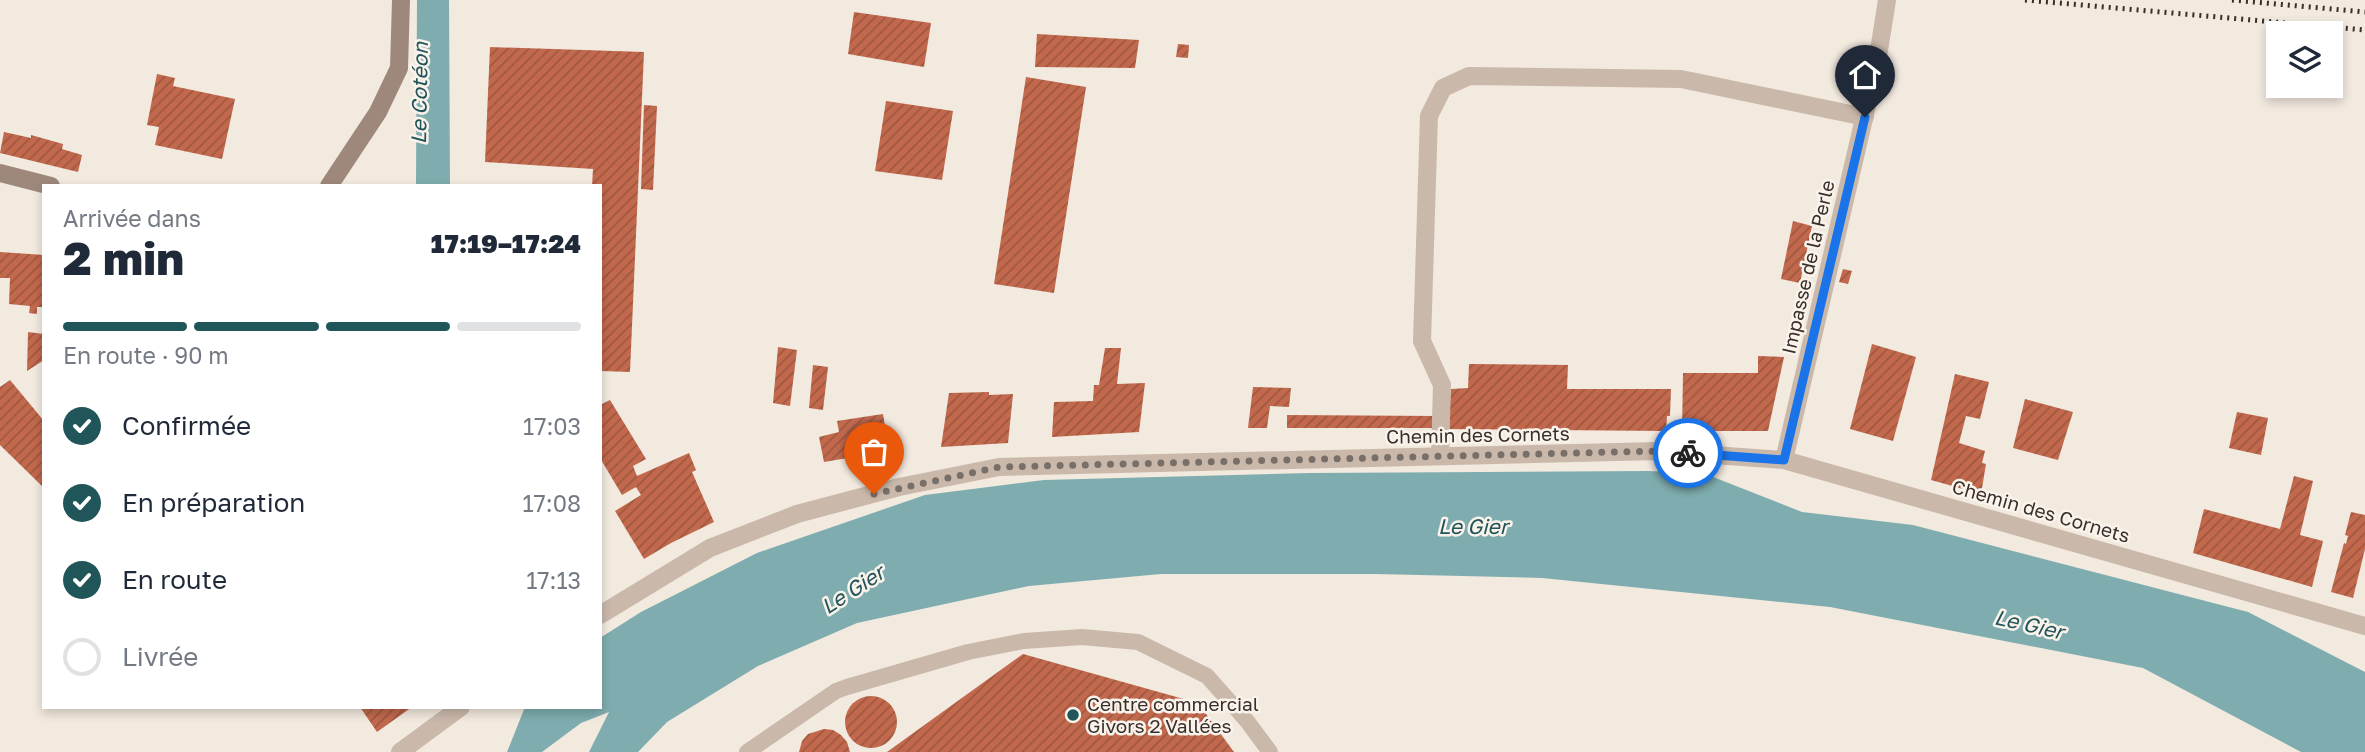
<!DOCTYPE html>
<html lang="fr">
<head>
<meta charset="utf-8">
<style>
  body { margin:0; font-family:"Golos Text",sans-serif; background:#f6f6f7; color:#1f2937; height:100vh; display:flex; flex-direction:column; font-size:26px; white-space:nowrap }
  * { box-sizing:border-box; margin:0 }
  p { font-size:23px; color:#747a83 }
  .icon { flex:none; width:38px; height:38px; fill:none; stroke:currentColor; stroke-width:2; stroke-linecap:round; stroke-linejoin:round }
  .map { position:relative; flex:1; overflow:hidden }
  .panel { position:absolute; left:42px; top:184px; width:560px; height:525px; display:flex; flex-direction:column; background:#fff; border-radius:0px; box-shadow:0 4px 10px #0003 }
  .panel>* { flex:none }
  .tools { position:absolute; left:2266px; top:21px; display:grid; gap:14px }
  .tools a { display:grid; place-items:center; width:77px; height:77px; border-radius:0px; background:#fff; box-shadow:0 4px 10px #0003; font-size:35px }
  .pin { position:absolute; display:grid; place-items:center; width:60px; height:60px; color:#fff; margin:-72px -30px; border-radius:50% 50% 50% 0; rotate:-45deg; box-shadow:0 0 7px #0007 }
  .pin .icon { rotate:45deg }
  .courier { position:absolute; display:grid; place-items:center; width:70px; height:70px; margin:-35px; border:5px solid #1a73e8; border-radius:50%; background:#fff; color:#222; box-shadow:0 2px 9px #0007 }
  .head em { font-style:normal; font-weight:800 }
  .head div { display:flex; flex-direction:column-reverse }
  .head { display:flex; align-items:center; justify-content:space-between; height:119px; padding:0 21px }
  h1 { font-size:46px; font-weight:800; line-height:52px }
  .bar { display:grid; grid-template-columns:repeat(4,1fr); gap:10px 7px; align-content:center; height:84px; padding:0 21px }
  .bar i { height:9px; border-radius:5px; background:#e0e1e3 }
  .bar .active { background:#205559 }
  .bar p { grid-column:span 4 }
  ol { padding:0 21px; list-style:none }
  li { display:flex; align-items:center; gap:21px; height:77px }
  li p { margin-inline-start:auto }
  li .icon { padding:7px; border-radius:50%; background:#205559; color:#fff; stroke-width:4 }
  li:last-child { color:#747a83 }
  li i { width:38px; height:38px; border:4px solid #e0e1e3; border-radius:50% }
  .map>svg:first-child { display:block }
  .water { fill:#7fadaf }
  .building { fill:url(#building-hatch) }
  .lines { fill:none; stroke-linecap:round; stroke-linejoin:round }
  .lane { stroke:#cab9ab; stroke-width:16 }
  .street { stroke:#cab9ab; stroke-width:18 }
  .secondary { stroke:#9e887c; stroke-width:18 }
  .rail { stroke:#382e2a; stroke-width:5; stroke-dasharray:2 5; stroke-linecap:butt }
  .done { stroke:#796f69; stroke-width:7; stroke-dasharray:0 12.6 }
  .route { stroke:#1a73e8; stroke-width:9 }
  .poi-dot { fill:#205559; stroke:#faf3eb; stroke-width:2.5 }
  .labels { text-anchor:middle; stroke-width:5; stroke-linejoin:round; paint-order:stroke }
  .street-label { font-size:19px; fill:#382e2a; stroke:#faf3eb }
  .poi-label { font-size:19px; fill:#382e2a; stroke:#faf3eb; text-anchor:start }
  .water-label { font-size:21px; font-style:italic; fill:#205559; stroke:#faf3eb }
</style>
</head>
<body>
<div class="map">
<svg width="2365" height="752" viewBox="0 0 2365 752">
  <defs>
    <pattern id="building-hatch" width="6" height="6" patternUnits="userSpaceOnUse" patternTransform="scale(1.75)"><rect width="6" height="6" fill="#c2694d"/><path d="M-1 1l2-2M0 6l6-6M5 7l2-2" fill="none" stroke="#9f5740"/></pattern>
  </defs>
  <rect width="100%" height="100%" fill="#f2e9df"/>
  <g class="water">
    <polygon points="417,0 449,0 450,185 416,185"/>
    <polygon points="1647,471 1703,473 1802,512 1913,525 2248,612 2365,672 2365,752 2301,752 2143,668 1830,607 1542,578 1377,574 1161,574 1029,586 857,623 758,666 667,722 638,752 589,752 609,712 581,723 542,752 507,752 525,707 600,707 600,638 641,612 757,553 925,495 1044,480 1310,473"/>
  </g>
  <g class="building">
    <polygon points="854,12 931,23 924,67 848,54"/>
    <polygon points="1037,34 1139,40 1135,68 1035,67"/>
    <polygon points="1178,44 1189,45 1188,58 1176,57"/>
    <polygon points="490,47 644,52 630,372 602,371 600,186 592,186 593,169 485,162"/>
    <polygon points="157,74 175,78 173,86 235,99 222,159 155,145 159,127 147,125"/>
    <polygon points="1026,77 1086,87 1054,293 994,284"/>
    <polygon points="886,101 953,111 942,180 875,171"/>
    <polygon points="644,105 657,106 653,190 641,189"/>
    <polygon points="4,132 31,138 31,135 63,144 62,149 82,155 78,172 0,153"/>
    <polygon points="1793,221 1812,226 1800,283 1781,279"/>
    <polygon points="0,252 44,255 44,307 37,307 37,314 29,313 30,306 9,304 10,278 0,278"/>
    <polygon points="1843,269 1852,271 1848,284 1839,282"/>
    <polygon points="28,332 44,334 44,360 27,371"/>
    <polygon points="1872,344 1916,357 1893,441 1850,429"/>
    <polygon points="778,347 797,350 790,406 773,403"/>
    <polygon points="1105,348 1121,348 1117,384 1145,383 1139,432 1052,437 1054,402 1093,401 1094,385 1099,385"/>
    <polygon points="1758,356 1784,357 1768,431 1682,431 1683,373 1758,373"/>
    <polygon points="1469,364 1568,365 1567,389 1671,389 1670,416 1667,416 1666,431 1448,429 1451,389 1468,388"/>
    <polygon points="813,365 828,367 823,410 809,408"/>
    <polygon points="1955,374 1989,382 1980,419 1966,416 1959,443 1985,451 1982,463 1986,464 1981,494 1931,480"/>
    <polygon points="10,380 44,421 44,488 0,445 0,387"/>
    <polygon points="1253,387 1291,388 1289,407 1270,406 1267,428 1248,428"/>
    <polygon points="989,392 989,395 1013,394 1008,443 941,447 949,393"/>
    <polygon points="2025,399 2073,412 2058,460 2013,448"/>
    <polygon points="610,400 646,459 633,466 637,476 689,453 696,470 692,472 714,522 671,543 644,559 615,511 641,495 636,487 622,495 600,458 600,405"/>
    <polygon points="2237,412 2268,418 2261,455 2229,448"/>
    <polygon points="883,414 889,451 824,462 819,437 839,432 837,421"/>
    <polygon points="1287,415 1435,416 1434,428 1287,428"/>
    <polygon points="2294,476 2313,481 2300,535 2323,541 2312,587 2193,553 2204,509 2280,529"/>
    <polygon points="2351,512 2365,515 2365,549 2353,598 2331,592 2344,543 2346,544 2348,536 2345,535"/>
    <polygon points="1023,654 1198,703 1234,752 887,752"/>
    <circle cx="871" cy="722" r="26"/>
    <polygon points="360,707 412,707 377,732"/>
    <polygon points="824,729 833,730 841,735 847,742 850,752 799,752 802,741 808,734"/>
  </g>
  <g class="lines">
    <polyline class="lane" points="747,752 836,691 847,687 968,652 1024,641 1082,637 1138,642 1207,676 1247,721 1270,752"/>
    <g class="street">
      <polyline points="1440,456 1442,385 1422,341 1429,116 1443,88 1469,76 1681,79 1865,117"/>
      <polyline points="1784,460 1877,63 1887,0"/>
      <polyline points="600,615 710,548 797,514 899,487 999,467 1658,451 1784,460 2365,626"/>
      <polyline points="400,752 461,707"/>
    </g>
    <g class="secondary">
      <polyline points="0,173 51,186"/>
      <polyline points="329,186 378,112 399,68 401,0"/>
    </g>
    <g class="rail">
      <polyline points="2025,0 2365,30"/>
      <polyline points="2232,0 2365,12"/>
    </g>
  </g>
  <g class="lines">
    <polyline class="done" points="874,494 999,467 1658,451 1688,453"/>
    <polyline class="route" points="1688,453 1784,460 1865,117"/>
  </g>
  <circle class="poi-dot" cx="1073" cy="715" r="7"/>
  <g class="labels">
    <g class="street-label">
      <text transform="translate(1808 267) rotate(-77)" y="7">Impasse de la Perle</text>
      <text transform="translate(1478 435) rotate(-1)" y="7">Chemin des Cornets</text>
      <text transform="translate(2041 511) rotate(16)" y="7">Chemin des Cornets</text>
    </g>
    <g class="poi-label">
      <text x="1087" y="711">Centre commercial<tspan x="1087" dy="22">Givors 2 Vallées</tspan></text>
    </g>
    <g class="water-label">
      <text transform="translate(420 93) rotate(-89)" y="7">Le Cotéon</text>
      <text x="1473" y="534">Le Gier</text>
      <text transform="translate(853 590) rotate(-33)" y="7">Le Gier</text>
      <text transform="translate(2029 625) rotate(13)" y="7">Le Gier</text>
    </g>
  </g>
</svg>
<div class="tools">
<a><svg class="icon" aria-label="layers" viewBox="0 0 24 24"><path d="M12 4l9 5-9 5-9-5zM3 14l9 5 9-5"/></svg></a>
</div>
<div class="pin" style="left:874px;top:494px;background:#ea580c"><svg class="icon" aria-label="bag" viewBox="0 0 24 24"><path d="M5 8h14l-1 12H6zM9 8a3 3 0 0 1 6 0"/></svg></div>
<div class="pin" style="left:1865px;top:117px;background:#1f2937"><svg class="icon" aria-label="home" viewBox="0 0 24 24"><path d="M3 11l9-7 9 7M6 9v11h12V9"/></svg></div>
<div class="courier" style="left:1688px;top:453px"><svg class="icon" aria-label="bike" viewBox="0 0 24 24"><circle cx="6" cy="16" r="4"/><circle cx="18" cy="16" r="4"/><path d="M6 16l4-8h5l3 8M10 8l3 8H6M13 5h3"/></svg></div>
<section class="panel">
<div class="head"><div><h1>2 min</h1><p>Arrivée dans</p></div><em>17:19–17:24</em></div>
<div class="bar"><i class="active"></i><i class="active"></i><i class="active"></i><i></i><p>En route · 90 m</p></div>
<ol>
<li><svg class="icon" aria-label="check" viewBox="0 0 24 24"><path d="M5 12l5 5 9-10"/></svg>Confirmée<p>17:03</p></li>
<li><svg class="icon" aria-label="check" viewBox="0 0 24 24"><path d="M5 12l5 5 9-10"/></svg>En préparation<p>17:08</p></li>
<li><svg class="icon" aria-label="check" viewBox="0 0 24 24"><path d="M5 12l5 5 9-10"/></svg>En route<p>17:13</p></li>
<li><i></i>Livrée</li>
</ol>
</section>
</div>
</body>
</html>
